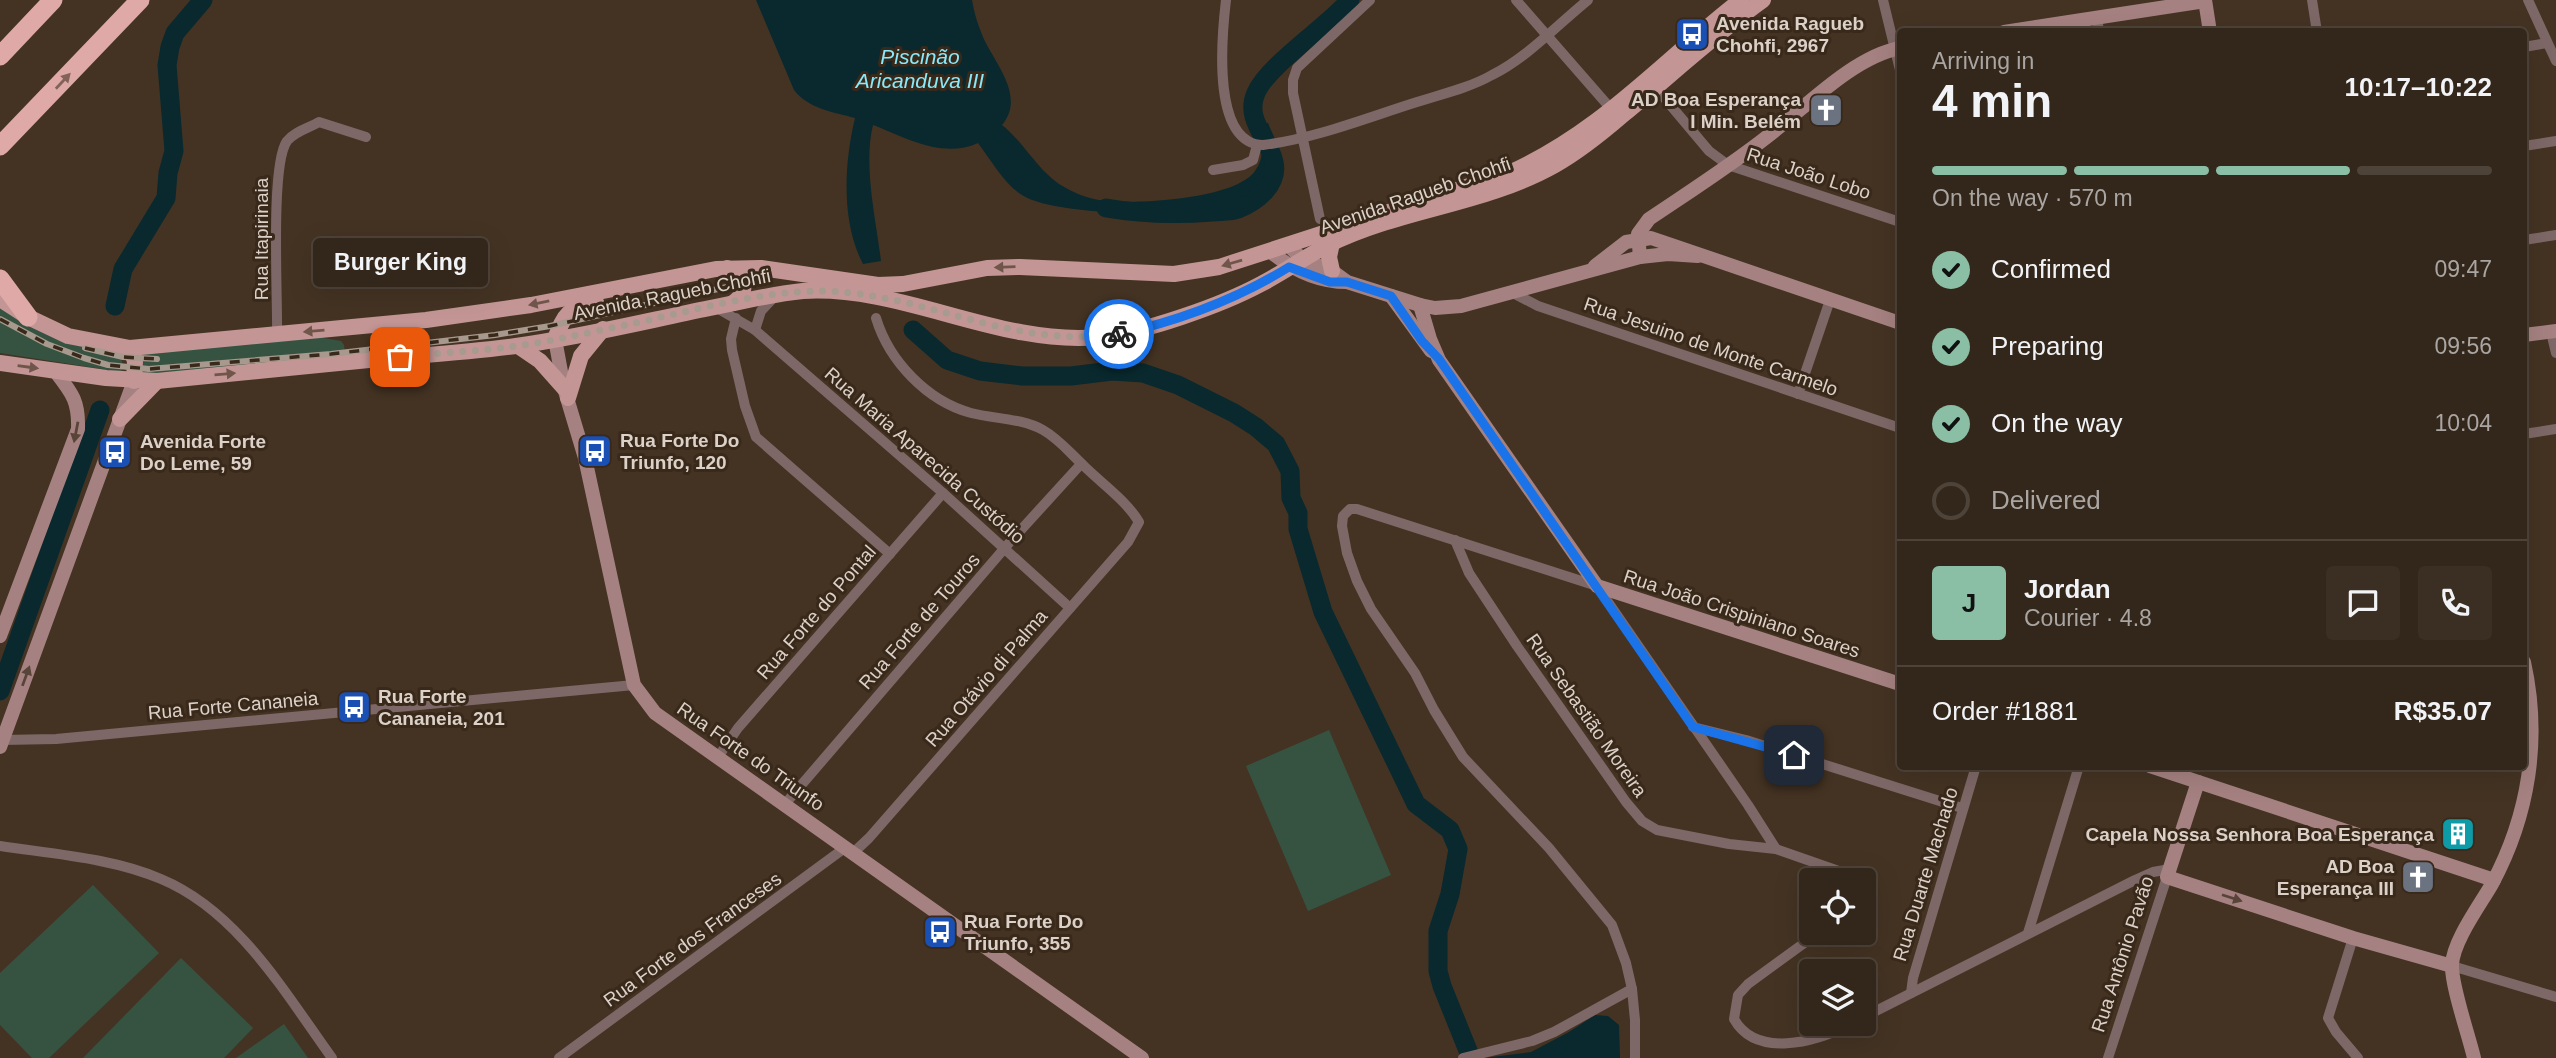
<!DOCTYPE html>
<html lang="en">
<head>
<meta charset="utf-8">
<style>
  body { margin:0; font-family:Arial,sans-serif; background:#3b2e23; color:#f1f3f6; height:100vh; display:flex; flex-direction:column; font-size:26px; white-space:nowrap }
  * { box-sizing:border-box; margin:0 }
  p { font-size:23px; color:#a9a5a2 }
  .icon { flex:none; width:38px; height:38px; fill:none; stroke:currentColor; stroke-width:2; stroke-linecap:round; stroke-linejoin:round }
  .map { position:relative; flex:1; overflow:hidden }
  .details { position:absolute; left:1897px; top:28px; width:630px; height:742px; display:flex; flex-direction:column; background:#33261a; border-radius:7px; box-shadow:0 7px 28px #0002,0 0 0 2px #4e4339 }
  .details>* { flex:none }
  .controls { position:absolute; left:1799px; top:868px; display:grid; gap:14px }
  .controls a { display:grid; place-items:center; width:77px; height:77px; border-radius:7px; background:#33261a; box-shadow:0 7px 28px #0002,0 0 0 2px #4e4339; font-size:35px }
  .pin { position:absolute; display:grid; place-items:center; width:60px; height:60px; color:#fff; margin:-30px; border-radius:14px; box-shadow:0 4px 10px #0006 }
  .courier { position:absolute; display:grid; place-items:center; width:70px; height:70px; margin:-35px; border:5px solid #1a73e8; border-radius:50%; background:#fff; color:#222; box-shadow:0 2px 9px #0007 }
  .bubble { position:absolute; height:49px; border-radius:7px; background:#33261a; box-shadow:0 7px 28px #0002,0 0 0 2px #4e4339; font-size:23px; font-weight:600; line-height:49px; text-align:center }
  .head em { font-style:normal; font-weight:600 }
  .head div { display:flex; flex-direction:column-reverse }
  .head { display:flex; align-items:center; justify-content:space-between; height:119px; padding:0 35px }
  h1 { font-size:46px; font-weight:600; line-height:52px }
  .bar { display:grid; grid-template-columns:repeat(4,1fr); gap:10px 7px; align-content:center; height:84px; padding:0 35px }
  .bar i { height:9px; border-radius:5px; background:#4e4339 }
  .bar .on { background:#8abfa5 }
  .bar p { grid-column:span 4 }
  .line { display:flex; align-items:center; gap:18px; padding:0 35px; border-top:2px solid #4e4339 }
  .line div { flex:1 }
  .round { display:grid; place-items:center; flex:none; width:74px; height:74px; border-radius:7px; background:#3b2e23 }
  ol { padding:0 35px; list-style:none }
  li { display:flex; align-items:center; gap:21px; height:77px }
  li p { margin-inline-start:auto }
  li .icon { padding:7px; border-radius:50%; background:#8abfa5; color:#111; stroke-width:4 }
  li:last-child { color:#a9a5a2 }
  li i { width:38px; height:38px; border:4px solid #4e4339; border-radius:50% }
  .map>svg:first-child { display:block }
  .green { fill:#365341 }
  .water { fill:#09292e }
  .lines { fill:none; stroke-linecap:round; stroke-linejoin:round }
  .river { stroke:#09292e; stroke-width:19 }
  .street { stroke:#7e6867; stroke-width:10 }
  .secondary { stroke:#a58281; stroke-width:14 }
  .primary { stroke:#c39695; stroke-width:16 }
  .highway { stroke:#dea9a7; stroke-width:19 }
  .rail-casing { stroke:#a7998e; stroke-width:6 }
  .rail { stroke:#39291a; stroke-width:3.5; stroke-dasharray:10; stroke-linecap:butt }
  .oneway { fill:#836359 }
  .oneway2 { fill:#70554b }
  .oneway3 { fill:#594439 }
  .done { stroke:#a79a8e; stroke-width:7; stroke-dasharray:0 12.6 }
  .route { stroke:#1a73e8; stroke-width:9 }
  .labels { text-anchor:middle; stroke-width:6; stroke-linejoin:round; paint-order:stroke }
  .poi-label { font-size:19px; font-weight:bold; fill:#dcd1c8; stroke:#39291a; text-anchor:start }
  .street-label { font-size:19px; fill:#dcd1c8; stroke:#39291a }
  .water-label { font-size:21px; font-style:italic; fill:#89e9f9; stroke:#39291a }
</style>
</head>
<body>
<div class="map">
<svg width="2556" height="1058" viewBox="0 0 2556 1058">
  <rect width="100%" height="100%" fill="#443323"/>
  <g class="green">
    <polygon points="0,303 120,354 123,366 121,372 0,353"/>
    <polygon points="317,337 341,341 344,345 345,355 140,376 138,354"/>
    <polygon points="1329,730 1391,875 1308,911 1246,766"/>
    <polygon points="93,885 159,953 49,1058 32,1058 0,1025 0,973"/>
    <polygon points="181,958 253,1028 224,1058 83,1058"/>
    <polygon points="284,1024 308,1058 236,1058"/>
  </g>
  <g class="water">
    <path d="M756,0H972C974,13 978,25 983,37C995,64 1026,96 1002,125C1026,144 1039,174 1066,188C1078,195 1093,200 1107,201C1140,204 1235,199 1255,171C1266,155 1262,141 1256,125L1268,123C1274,138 1283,152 1277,169C1271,185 1248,199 1232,205C1195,217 1055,217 1022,195C1004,184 991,160 978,143C943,159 906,138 873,125C863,166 876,219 881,261L863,264C841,222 844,164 855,118C833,112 809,109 794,90Z"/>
    <polygon points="1595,1015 1608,1016 1619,1025 1620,1058 1484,1058 1531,1052 1569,1032"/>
  </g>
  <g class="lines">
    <g class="river">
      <path d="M1106,208C1141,214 1176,215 1212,212C1220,211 1231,212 1238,209C1257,202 1279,184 1274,162C1269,138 1244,119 1256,93C1267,66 1328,26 1350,0"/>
      <polyline points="115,306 123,269 166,198 168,173 174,151 167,65 170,47 175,33 203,0"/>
      <polyline points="913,330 947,360 980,371 1022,376 1071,376 1112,371 1143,373 1178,385 1234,413 1256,427 1276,444 1290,471 1291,498 1298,513 1298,529 1323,612 1416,804 1450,830 1458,849 1450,894 1438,931 1438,971 1442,986 1471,1058"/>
      <polyline points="0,691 100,410"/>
    </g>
    <g class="street">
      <path d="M1226,0C1222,34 1214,121 1248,141C1253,144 1258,145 1263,145C1314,139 1369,117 1417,102C1442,94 1469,88 1492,75C1528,57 1557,25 1588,0"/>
      <polyline points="1516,0 1612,110"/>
      <polyline points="1883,0 1900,70"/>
      <polyline points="2312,0 2317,32"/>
      <polyline points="2528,0 2556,61"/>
      <polyline points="2097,16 2099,32"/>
      <polyline points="2524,47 2547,43"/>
      <polyline points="1656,88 1709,151 1728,165 1900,222"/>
      <polyline points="2524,146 2556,141"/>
      <polyline points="1213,170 1243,165 1253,160 1257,145"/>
      <polyline points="1320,219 1293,93 1293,80 1297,68 1370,0"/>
      <polyline points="2524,240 2556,235"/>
      <polyline points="1513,293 1538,306 1900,428"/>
      <polyline points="715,307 755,330 943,493 1070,608"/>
      <polyline points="736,318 731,339 732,350 745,406 756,437 890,554"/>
      <polyline points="755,330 761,311 774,297"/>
      <polyline points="2551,332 2556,353"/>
      <path d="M277,335C278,298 270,165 287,141C295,131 309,128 319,122L366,137"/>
      <polyline points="1798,394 1830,300"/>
      <polyline points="2524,434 2556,429"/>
      <polyline points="1455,540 1469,573 1517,646 1626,802 1642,821 1657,830 1729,844 1776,849 1853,876 1859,880"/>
      <polyline points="1693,727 1746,740 1962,808"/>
      <polyline points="2,740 56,739 634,685"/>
      <polyline points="718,757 738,728 943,493"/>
      <polyline points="785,804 1009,543 1081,464"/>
      <path d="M0,846C53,854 112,858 161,879C238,911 285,993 332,1058"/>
      <path d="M853,853L869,838L1128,542L1139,522C1126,500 1101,483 1083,465C1070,453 1059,439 1043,430C1021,418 995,419 971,413C927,401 889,361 876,318"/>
      <path d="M1818,933L1748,984L1738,995L1734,1019C1756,1058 1814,1043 1851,1024"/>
      <polyline points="2028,933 2079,766"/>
      <polyline points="2353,938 2328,1018 2336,1032 2358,1058"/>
      <polyline points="2452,966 2556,997"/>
      <polyline points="1911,993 1913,978 1976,766"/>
      <polyline points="1864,1017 2135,880 2153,872 2170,869"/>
      <polyline points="559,1058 846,847"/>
      <polyline points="1463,1058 1532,1041 1554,1032 1632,989"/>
      <polyline points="1635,1058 1635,1020 1632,989 1626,963 1612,925 1549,848 1463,757 1434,710 1415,673 1371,609 1357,581 1347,553 1342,526 1343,516 1350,509 1357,509 1597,586 1748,805 1776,849"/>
      <polyline points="2108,1058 2167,877"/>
    </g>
    <g class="secondary">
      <polyline points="2205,0 2210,32"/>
      <polyline points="2004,32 2205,1"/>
      <polyline points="1289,246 1302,259 1332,271 1347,282 1420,305 1435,308 1461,306 1640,257 1668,254 1698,256"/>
      <path d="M1271,252C1293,270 1318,282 1347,282"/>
      <path d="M1640,257L1638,234L1649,219C1689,192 1730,166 1768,136C1806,107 1853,57 1900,48"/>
      <polyline points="1595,266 1626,242 1651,238 1900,323"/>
      <polyline points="1391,296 1431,351"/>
      <polyline points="1420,305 1430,339 1439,360 1597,586 1900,684"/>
      <polyline points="2524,335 2556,331"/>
      <polyline points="555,339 564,388 585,458 634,685 655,713 1142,1058"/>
      <path d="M0,636L78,429C79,401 72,393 55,371"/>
      <polyline points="0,747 134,381"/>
      <polyline points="2150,766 2494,880"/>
      <polyline points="2198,782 2167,877 2353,938 2452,966"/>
      <path d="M2474,1058C2469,1036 2451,985 2452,965C2453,941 2480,905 2492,884C2529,815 2541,739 2524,662"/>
    </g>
    <g class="primary">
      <polyline points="1332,243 1329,257 1332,271"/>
      <path d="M727,268C743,276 751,290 733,303"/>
      <path d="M0,299L28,317L68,336L130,348L426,320L531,305L716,269L761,268L878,285L903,284L987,268L1020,267L1174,274L1219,267L1509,173C1603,131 1662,61 1741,0"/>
      <path d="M555,339C565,313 568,308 596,302"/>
      <polyline points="518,346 540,361 564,388"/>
      <polyline points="130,348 135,361 134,381"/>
      <path d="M0,363L106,378L157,381C231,374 305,366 379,359C425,355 471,352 516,346C581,337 646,321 710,308C741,302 771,294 803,291C904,285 997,346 1099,337C1143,333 1222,305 1261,284C1284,272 1305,257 1328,245C1400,209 1484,205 1555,165C1580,151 1602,133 1624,114C1670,76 1714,35 1763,0"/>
      <polyline points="568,398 581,356 603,329"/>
      <polyline points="120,419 157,381"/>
    </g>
    <g class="highway">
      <polyline points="0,56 53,0"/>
      <polyline points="0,146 140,0"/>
      <polyline points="0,279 28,317"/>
    </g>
    <g class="rail-casing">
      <g id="rail">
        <polyline points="0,319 47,344 84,358 108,365 149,369 331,354 495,335 550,326 736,285"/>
        <polyline points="85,348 123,357 157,359"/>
      </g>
    </g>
    <use href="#rail" class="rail"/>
  </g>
  <defs><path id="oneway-solid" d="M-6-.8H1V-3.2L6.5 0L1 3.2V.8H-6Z" transform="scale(1.75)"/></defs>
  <use class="oneway" href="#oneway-solid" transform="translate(63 81) rotate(-47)"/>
  <g class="oneway2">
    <use href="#oneway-solid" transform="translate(1232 263) rotate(164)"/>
    <use href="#oneway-solid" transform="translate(1005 267) rotate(178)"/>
    <use href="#oneway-solid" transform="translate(539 303) rotate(168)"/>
    <use href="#oneway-solid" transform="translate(314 331) rotate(175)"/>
    <use href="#oneway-solid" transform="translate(28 367) rotate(8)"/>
    <use href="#oneway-solid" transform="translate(225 374) rotate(-5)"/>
  </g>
  <g class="oneway3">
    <use href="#oneway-solid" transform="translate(76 432) rotate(101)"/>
    <use href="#oneway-solid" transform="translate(26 676) rotate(-70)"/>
    <use href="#oneway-solid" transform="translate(2232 898) rotate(18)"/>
  </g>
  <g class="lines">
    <path class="done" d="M400,357C439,353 478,351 517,346C553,341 590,332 626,325C687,312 759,291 820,291C925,292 1010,350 1119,334"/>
    <path class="route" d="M1119,334C1178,321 1237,299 1289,267L1330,282H1347L1391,296L1422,341L1439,359L1693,727L1794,755"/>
  </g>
  <defs>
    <g id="bus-square" transform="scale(1.75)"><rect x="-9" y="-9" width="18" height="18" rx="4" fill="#1a4fb4" stroke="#39291a"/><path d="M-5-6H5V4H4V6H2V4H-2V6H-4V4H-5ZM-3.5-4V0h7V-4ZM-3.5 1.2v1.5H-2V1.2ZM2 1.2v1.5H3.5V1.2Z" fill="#fff"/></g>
    <g id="church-square" transform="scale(1.75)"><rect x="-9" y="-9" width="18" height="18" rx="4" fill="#6b7280" stroke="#39291a"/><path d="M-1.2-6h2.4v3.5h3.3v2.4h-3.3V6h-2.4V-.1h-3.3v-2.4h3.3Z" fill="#fff"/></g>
    <g id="building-square" transform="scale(1.75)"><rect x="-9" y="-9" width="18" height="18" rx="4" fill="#0f9aa8" stroke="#39291a"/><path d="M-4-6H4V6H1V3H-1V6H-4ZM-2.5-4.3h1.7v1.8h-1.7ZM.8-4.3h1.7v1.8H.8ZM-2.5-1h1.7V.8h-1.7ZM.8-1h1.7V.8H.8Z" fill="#fff"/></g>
  </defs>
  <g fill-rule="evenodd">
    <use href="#bus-square" x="1692" y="34"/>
    <use href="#church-square" x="1826" y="110"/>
    <use href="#bus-square" x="595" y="451"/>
    <use href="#bus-square" x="115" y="452"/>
    <use href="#bus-square" x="354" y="707"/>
    <use href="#building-square" x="2458" y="834"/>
    <use href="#church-square" x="2418" y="877"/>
    <use href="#bus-square" x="940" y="932"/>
  </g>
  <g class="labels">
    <g class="poi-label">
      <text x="1716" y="30">Avenida Ragueb<tspan x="1716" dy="22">Chohfi, 2967</tspan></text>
      <text x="1801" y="106" text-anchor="end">AD Boa Esperança<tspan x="1801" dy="22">I Min. Belém</tspan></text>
      <text x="620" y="447">Rua Forte Do<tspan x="620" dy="22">Triunfo, 120</tspan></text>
      <text x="140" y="448">Avenida Forte<tspan x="140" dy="22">Do Leme, 59</tspan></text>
      <text x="378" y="703">Rua Forte<tspan x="378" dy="22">Cananeia, 201</tspan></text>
      <text x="2434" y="841" text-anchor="end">Capela Nossa Senhora Boa Esperança</text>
      <text x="2394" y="873" text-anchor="end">AD Boa<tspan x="2394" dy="22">Esperança III</tspan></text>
      <text x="964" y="928">Rua Forte Do<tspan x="964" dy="22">Triunfo, 355</tspan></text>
    </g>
    <g class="street-label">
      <text transform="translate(1809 173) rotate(18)" y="7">Rua João Lobo</text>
      <text transform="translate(1415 195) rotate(-19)" y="7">Avenida Ragueb Chohfi</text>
      <text transform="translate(261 239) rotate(-90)" y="7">Rua Itapirinaia</text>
      <text transform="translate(672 294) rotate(-11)" y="7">Avenida Ragueb Chohfi</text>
      <text transform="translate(1711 346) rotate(19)" y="7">Rua Jesuino de Monte Carmelo</text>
      <text transform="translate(925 455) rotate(41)" y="7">Rua Maria Aparecida Custódio</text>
      <text transform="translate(816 612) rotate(-49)" y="7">Rua Forte do Pontal</text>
      <text transform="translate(1742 613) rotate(18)" y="7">Rua João Crispiniano Soares</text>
      <text transform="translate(919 621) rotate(-49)" y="7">Rua Forte de Touros</text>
      <text transform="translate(986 678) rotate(-49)" y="7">Rua Otávio di Palma</text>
      <text transform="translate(233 705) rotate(-5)" y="7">Rua Forte Cananeia</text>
      <text transform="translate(1587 715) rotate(55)" y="7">Rua Sebastião Moreira</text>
      <text transform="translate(751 756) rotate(35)" y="7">Rua Forte do Triunfo</text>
      <text transform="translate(1925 874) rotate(-73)" y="7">Rua Duarte Machado</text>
      <text transform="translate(692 939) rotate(-36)" y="7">Rua Forte dos Franceses</text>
      <text transform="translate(2122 954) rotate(-72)" y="7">Rua Antônio Pavão</text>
    </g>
    <g class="water-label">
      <text x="920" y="64">Piscinão<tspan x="920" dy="24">Aricanduva III</tspan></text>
    </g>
  </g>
</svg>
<div class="controls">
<a><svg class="icon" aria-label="locate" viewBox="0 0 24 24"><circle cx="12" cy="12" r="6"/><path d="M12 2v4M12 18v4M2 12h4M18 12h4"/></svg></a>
<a><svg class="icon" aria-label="layers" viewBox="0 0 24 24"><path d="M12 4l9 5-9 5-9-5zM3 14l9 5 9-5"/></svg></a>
</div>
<div class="pin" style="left:400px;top:357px;background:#ea580c"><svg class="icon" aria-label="bag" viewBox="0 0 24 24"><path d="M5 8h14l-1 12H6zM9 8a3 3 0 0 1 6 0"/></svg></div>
<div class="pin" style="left:1794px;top:755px;background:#1f2937"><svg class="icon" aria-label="home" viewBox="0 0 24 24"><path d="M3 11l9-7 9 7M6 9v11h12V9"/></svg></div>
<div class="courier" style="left:1119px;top:334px"><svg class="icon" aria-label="bike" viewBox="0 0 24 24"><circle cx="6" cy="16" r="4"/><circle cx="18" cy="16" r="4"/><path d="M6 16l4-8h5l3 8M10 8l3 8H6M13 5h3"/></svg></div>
<div class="bubble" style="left:313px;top:238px;width:175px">Burger King</div>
<section class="details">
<div class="head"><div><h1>4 min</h1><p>Arriving in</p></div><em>10:17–10:22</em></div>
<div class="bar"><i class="on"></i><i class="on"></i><i class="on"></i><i></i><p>On the way · 570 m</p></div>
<ol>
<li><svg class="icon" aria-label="check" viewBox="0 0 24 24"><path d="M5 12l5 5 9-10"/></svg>Confirmed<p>09:47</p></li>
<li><svg class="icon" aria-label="check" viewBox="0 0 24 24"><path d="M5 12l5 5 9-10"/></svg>Preparing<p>09:56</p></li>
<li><svg class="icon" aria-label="check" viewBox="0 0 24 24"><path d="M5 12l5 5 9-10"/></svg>On the way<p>10:04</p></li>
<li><i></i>Delivered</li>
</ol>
<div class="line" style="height:126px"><b class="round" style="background:#8abfa5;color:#111">J</b><div><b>Jordan</b><p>Courier · 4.8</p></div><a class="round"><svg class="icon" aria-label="chat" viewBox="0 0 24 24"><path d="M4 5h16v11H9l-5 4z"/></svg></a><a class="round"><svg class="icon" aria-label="phone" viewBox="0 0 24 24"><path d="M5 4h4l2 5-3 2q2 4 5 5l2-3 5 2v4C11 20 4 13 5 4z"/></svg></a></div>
<div class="line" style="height:91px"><div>Order #1881</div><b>R$35.07</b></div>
</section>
</div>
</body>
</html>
